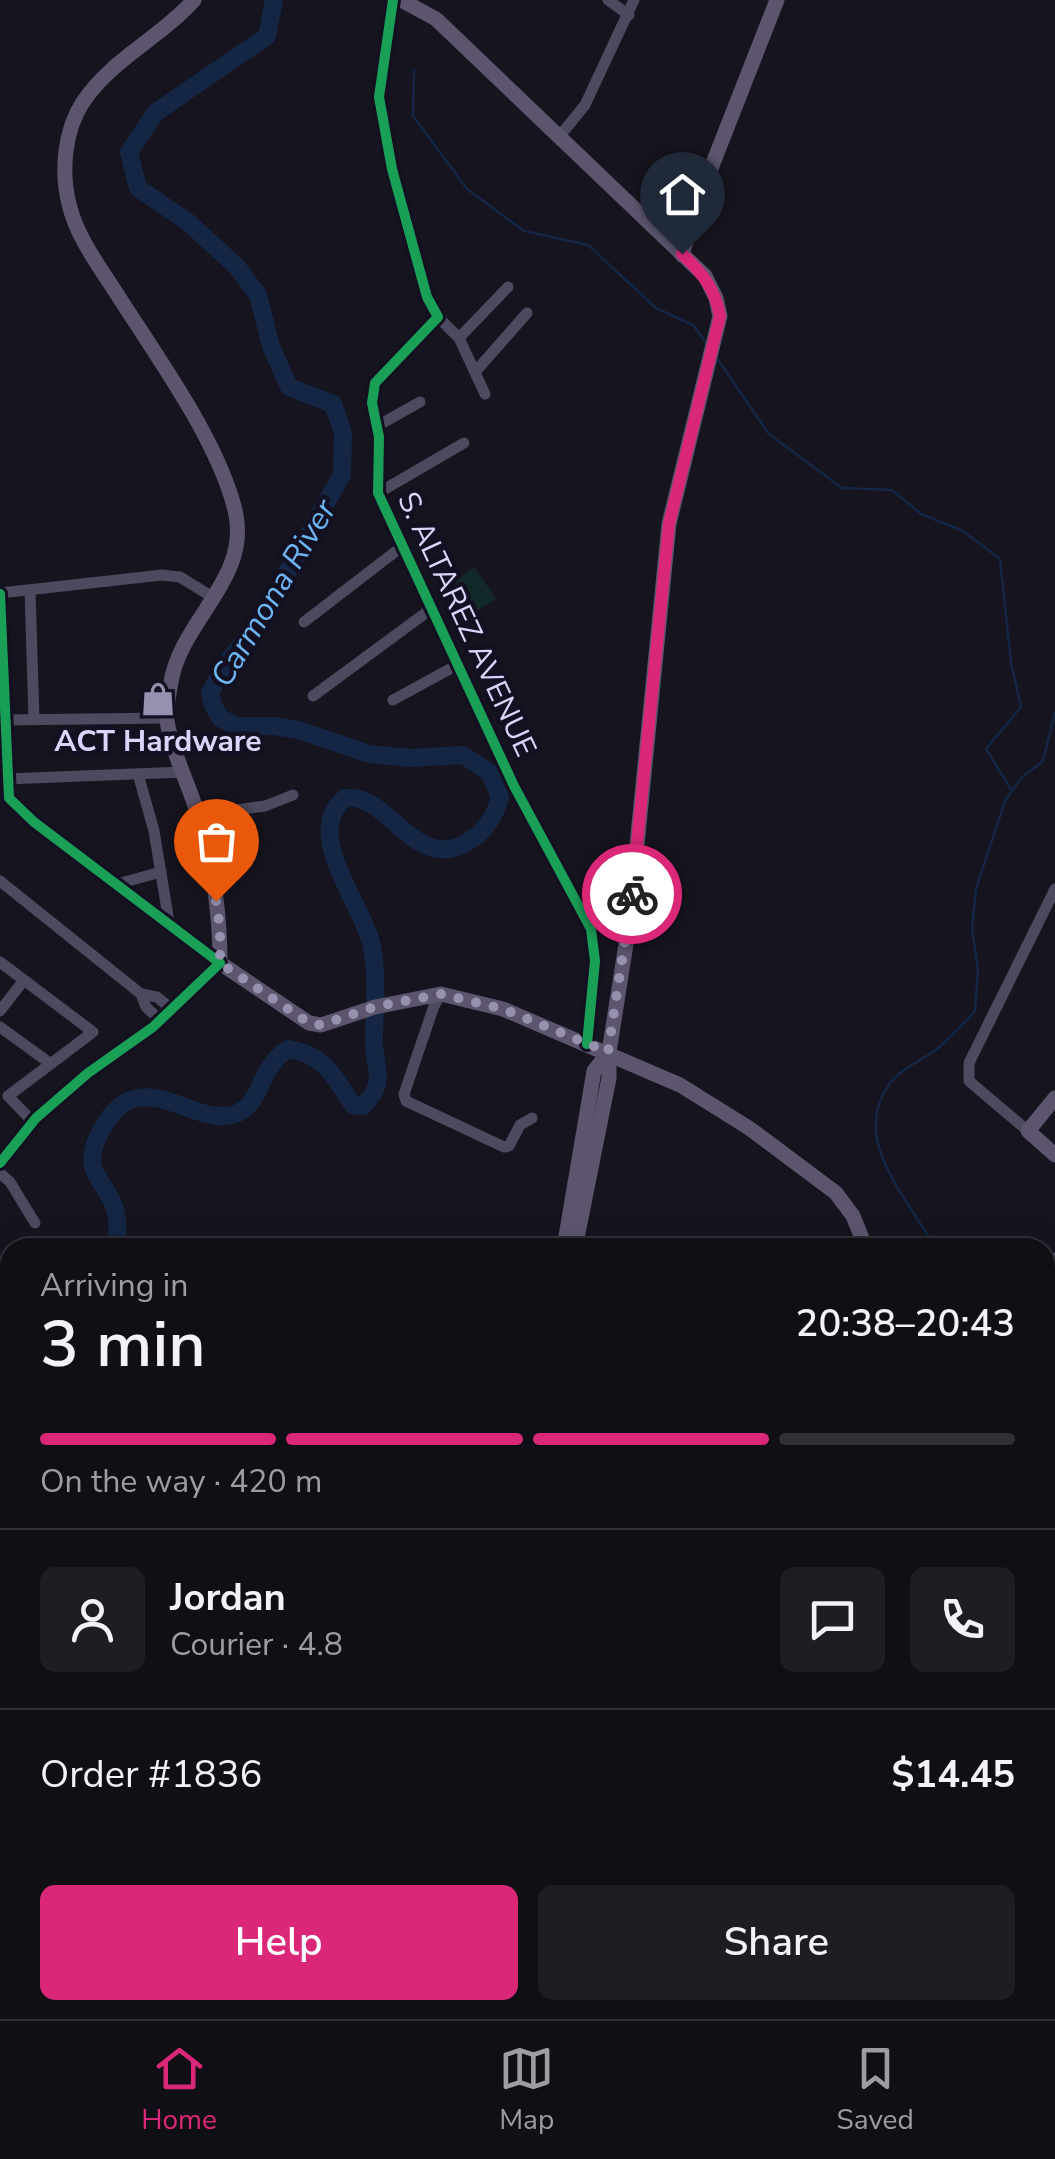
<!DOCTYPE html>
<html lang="en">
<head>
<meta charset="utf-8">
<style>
  body { margin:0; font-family:"Nunito Sans",sans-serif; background:#1e1d23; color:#f1f3f6; height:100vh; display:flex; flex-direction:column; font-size:38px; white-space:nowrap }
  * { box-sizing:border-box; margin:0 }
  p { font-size:32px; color:#9c9ca1 }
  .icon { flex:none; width:55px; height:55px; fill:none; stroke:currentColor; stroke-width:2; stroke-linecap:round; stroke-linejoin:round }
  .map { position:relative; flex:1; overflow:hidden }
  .details { position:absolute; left:0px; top:1238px; width:1055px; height:782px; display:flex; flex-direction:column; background:#100f16; border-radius:30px 30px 0 0; box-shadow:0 10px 40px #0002,0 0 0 2px #302f35 }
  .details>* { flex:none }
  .pin { position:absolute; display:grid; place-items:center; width:85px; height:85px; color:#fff; margin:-102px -42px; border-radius:50% 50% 50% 0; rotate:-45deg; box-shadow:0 0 10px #0007 }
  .pin .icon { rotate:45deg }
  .courier { position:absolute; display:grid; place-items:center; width:100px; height:100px; margin:-50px; border:8px solid #db2777; border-radius:50%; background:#fff; color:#222; box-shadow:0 2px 12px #0007 }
  .overview em { font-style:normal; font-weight:600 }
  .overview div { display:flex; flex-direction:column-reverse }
  .overview { display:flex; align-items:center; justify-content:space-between; height:170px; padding:0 40px }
  h1 { font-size:65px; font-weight:600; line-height:75px }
  .bar { display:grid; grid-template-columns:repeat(4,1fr); gap:15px 10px; align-content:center; height:120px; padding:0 40px }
  .bar i { height:12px; border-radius:8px; background:#302f35 }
  .bar .selected { background:#db2777 }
  .bar p { grid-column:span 4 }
  .line { display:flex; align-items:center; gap:25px; padding:0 40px; border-top:2px solid #302f35 }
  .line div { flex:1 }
  .round { display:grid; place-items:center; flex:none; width:105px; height:105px; border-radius:15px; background:#1e1d23 }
  .cta { display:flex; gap:20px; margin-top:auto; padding:20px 40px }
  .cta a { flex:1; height:115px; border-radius:15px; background:#db2777; color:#fff; font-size:40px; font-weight:600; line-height:115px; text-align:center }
  .cta a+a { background:#1e1d23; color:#f1f3f6 }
  .tabs { display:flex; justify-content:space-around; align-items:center; height:140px; border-top:2px solid #302f35; background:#100f16; font-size:28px; color:#9c9ca1 }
  .tabs a { display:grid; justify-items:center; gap:5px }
  .tabs .selected { color:#db2777 }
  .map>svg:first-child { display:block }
  .green { fill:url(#green-dots) }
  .pitch { fill:#132828 }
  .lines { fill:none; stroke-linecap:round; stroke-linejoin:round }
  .stream { stroke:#142644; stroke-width:2.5 }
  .river { stroke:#142644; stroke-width:18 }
  .minor { stroke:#4b4a5e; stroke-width:11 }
  .major { stroke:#5d556e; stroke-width:15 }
  .highway { stroke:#5b4a5f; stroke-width:18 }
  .cycleway-casing { stroke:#131022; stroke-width:16 }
  .cycleway { stroke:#1a9f57; stroke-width:10 }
  .done { stroke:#9591ae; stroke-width:10; stroke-dasharray:0 18 }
  .route { stroke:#db2777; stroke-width:12 }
  .labels { text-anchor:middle; stroke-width:9; stroke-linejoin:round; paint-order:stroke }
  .street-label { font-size:30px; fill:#d9d5fb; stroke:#131022 }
  .poi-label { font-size:30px; font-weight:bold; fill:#d9d5fb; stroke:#131022 }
  .water-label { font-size:32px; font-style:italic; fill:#6cb5f2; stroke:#131022 }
</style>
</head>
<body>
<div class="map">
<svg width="1055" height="2019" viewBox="0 0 1055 2019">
  <defs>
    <pattern id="green-dots" width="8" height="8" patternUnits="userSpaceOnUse" patternTransform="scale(2.5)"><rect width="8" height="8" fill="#132828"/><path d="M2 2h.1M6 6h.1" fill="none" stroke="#354648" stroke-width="1.8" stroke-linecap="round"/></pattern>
  </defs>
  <rect width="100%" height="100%" fill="#16141e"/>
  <polygon class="green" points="347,2010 926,2010 924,2019 344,2019"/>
  <polygon class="pitch" points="474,567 496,598 475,613 453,583"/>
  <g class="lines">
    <g class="stream">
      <polyline points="414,70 413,116 467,189 524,231 588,245 656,308 693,325 706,343"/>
      <polyline points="716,357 769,434 842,488 892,490 921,514 963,531 1000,559 1011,663 1021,707 986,749 1012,791"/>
      <path d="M935,1248C909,1199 846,1137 892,1081C903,1067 923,1060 937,1049C950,1038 963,1024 975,1011L978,970L972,929L976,889L1005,801L1021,778L1043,761L1055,713"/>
      <polyline points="1005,2019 1012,2010"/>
    </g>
    <g class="river">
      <path d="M117,1248C117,1235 119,1221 115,1209C106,1180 82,1174 97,1139C137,1047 199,1140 243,1110C263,1096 260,1067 288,1049C325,1054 334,1077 353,1105L363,1106C388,1081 374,1069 374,1041C374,1010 378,978 372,947C364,905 301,833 345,798C390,792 415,876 469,841C486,831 495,816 500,797L489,772L463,755L410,758L369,754L299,730L274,726H237L220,718L213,705L210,693L225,665L260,620L342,475L343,433L333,404L289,387L271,346L258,295L237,267L188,222L138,188L129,152L155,113L267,36L274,0"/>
      <polyline points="0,1295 10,1295"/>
      <polyline points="0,1631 10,1634"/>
      <polyline points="50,2019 53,2010"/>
    </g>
    <g class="minor">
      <polyline points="393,0 379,97 392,169 427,297 438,317 375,383 372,403 379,437 378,493 514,786 591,929 595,961 587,1044"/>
      <polyline points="608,0 629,15"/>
      <polyline points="559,137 585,105 634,0"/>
      <polyline points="438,317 459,338 485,394"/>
      <polyline points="459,338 508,287"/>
      <polyline points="476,371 527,313"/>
      <polyline points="377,426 420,402"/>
      <polyline points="378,493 464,443"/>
      <polyline points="30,590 34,719"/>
      <polyline points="0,593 162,575 180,577 214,598"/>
      <polyline points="0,594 9,798 34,822 220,963 153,1027 88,1073 36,1118 0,1163"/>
      <polyline points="304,622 404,545"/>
      <polyline points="313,696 431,609"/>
      <polyline points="393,700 457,665"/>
      <polyline points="4,720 167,718"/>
      <polyline points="138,774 154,831 169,922"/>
      <polyline points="6,779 184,772"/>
      <polyline points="198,815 265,806 293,795"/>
      <polyline points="0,881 141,994 157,997 173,1010"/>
      <polyline points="117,884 161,872"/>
      <polyline points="0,962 93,1032 8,1096 33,1122"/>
      <polyline points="141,994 146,1007 161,1021"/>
      <polyline points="441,994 434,1006 404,1094 406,1101 504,1147 509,1146 520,1125 532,1118"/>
      <polyline points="0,1011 24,980"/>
      <polyline points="0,1027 51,1064"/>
      <polyline points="1028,1131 969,1081 969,1063 1055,889"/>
      <polyline points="0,1173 10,1182 35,1223"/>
      <polyline points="1045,1328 1055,1336"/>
      <polyline points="1045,1634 1055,1634"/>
      <polyline points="0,1736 10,1758"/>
      <polyline points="2,2019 10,1994"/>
      <polyline points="1052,2019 1055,2000"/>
    </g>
    <g class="major">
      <path d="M194,0C160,38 112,59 83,102C64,131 61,172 69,204C76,235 98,265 115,291C155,354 217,438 235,510C252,578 181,620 171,682C169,694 166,708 167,720C171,751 191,789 200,821C213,866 220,915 220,963L309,1023L321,1025L375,1007L441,994L503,1009L680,1085L749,1128L836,1193L853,1216L866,1248"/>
      <polyline points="401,0 436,19 705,276 716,298 720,316 669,524 629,925 609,1052 609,1078 575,1248"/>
      <polyline points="682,255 699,199 777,0"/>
      <polyline points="1055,1098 1028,1131 1055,1155"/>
      <polyline points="564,1248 594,1071 609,1052"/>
      <polyline points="1045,1271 1055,1260"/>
      <polyline points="1045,1754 1055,1851"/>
      <polyline points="1045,1982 1055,1981"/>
      <polyline points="1045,1995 1055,1995"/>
    </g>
    <g class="highway">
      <polyline points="0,1912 10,1916"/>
      <polyline points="0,1952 10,1957"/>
      <polyline points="123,2010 143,2019"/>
      <polyline points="208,2010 228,2019"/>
    </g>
    <g class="cycleway-casing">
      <g id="cycleway">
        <polyline points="393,0 379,97 392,169 427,297 438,317 375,383 372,403 379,437 378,493 514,786 591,929 595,961 587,1044"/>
        <polyline points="0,594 9,798 34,822 220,963 153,1027 88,1073 36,1118 0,1163"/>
      </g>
    </g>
    <use href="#cycleway" class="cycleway"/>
  </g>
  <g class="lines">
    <polyline class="done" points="216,901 220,928 220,963 309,1023 321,1025 374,1007 441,994 503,1009 608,1052 632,894"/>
    <path class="route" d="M632,894L669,524L720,316C715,288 702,273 682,254"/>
  </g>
  <defs>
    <g id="shop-bare" transform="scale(2.7)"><path d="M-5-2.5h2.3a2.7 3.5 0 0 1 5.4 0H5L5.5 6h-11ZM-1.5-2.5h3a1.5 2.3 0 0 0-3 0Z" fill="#9591ae" stroke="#131022" stroke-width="2.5" paint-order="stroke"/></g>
  </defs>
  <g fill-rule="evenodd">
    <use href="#shop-bare" x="158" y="699"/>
  </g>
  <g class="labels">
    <g class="street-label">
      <text transform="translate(467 624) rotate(65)" y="10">S. ALTAREZ AVENUE</text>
    </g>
    <g class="poi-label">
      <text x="158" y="751">ACT Hardware</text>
    </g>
    <g class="water-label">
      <text transform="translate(273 593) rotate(-59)" y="11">Carmona River</text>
    </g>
  </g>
</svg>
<div class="pin" style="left:216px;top:901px;background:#ea580c"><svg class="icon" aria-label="bag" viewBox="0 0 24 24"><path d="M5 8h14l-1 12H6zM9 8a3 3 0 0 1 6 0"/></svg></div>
<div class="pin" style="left:682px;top:254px;background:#1f2937"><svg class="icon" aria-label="home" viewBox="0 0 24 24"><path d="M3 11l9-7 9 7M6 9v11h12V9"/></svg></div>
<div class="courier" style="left:632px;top:894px"><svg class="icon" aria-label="bike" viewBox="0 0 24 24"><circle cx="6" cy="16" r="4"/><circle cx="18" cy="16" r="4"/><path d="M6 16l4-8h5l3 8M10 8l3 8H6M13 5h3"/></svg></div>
<section class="details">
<div class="overview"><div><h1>3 min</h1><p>Arriving in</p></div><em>20:38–20:43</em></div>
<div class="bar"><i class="selected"></i><i class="selected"></i><i class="selected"></i><i></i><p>On the way · 420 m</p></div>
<div class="line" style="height:180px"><a class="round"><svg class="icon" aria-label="person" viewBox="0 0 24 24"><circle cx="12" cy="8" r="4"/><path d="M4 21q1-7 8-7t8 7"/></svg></a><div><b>Jordan</b><p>Courier · 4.8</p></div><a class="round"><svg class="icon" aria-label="chat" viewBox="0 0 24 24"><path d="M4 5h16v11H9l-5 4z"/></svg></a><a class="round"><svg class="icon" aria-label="phone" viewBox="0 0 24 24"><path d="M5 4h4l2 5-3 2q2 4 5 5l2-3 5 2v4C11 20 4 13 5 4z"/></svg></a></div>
<div class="line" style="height:130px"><div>Order #1836</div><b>$14.45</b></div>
<div class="cta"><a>Help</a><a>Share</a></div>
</section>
</div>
<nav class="tabs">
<a class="selected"><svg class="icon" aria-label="home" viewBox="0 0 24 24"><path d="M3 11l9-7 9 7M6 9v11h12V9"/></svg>Home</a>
<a><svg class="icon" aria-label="map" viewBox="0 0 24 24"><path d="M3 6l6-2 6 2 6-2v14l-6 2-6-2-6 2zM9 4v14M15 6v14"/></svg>Map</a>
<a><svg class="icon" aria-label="saved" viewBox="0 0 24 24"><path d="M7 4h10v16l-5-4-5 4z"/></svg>Saved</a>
</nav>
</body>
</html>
